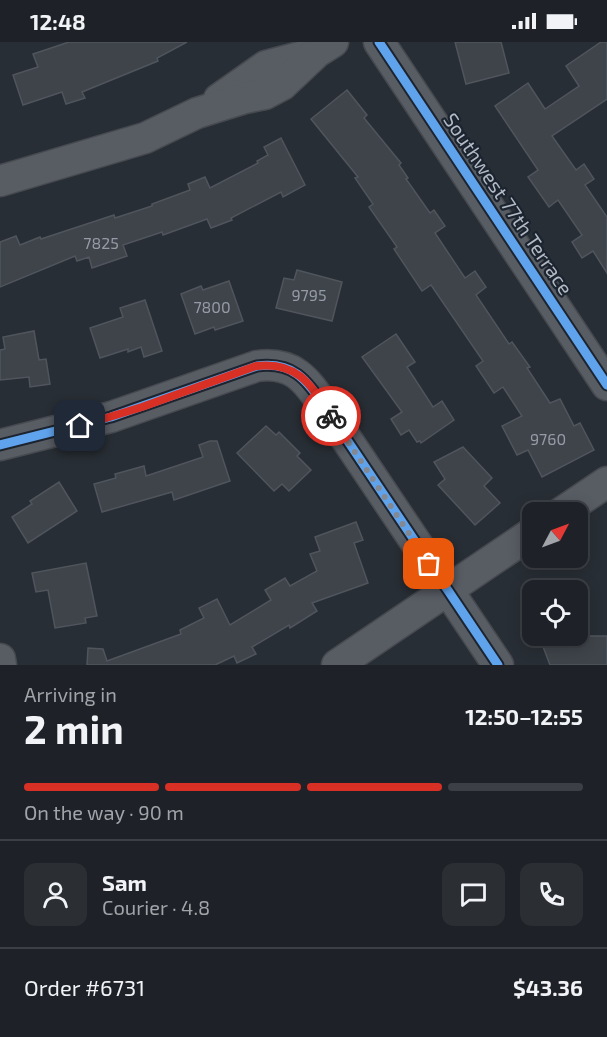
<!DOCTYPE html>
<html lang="en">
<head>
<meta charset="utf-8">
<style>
  body { margin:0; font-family:"Exo 2",sans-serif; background:#2b2f34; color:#f1f3f6; height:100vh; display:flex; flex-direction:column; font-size:22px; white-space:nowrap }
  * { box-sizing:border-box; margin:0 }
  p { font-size:20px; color:#a1a4a8 }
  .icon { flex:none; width:33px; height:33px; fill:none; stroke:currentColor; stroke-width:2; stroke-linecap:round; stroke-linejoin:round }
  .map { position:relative; height:623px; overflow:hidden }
  .panel { display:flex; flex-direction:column; background:#1e2228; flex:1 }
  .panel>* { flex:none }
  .needle { width:39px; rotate:49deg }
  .fabs { position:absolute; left:522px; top:460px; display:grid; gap:12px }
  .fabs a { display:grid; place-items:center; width:66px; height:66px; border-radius:12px; background:#1e2228; box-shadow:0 3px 15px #0003,0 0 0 2px #3c3f45; font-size:30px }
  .pin { position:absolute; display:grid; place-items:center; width:51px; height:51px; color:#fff; margin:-26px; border-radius:12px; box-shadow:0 3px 9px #0006 }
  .courier { position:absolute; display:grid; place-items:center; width:60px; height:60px; margin:-30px; border:4px solid #d93025; border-radius:50%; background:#fff; color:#222; box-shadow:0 2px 8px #0007 }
  .headline em { font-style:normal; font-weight:700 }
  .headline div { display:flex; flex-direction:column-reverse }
  .headline { display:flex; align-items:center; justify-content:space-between; height:102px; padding:0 24px }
  h1 { font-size:39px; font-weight:700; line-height:45px }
  .bar { display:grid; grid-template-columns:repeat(4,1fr); gap:9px 6px; align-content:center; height:72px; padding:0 24px }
  .bar i { height:8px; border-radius:4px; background:#3c3f45 }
  .bar .on { background:#d93025 }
  .bar p { grid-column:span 4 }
  .line { display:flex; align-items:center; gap:15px; padding:0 24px; border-top:2px solid #3c3f45 }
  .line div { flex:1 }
  .round { display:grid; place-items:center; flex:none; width:63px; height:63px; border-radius:12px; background:#2b2f34 }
  .status { display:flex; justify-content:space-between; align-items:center; height:42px; padding:0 30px; background:#1e2228; direction:ltr }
  .status svg { height:16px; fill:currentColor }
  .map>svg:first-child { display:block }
  .building { fill:#3f444a; stroke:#50555d; stroke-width:1.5 }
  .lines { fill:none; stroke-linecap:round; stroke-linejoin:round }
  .minor-casing { stroke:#464a50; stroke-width:33 }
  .minor { stroke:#585c63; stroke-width:30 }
  .cycleway-casing { stroke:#1c242f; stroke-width:13 }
  .cycleway { stroke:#60a3ed; stroke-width:9 }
  .done { stroke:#828993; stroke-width:6; stroke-dasharray:0 10.8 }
  .route { stroke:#d93025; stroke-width:8 }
  .labels { text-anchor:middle; stroke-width:4.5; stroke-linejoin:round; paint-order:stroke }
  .number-label { font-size:16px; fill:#959ca7 }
  .street-label { font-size:20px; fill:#b2bac6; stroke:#1c242f }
</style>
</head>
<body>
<div class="status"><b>12:48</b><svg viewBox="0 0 49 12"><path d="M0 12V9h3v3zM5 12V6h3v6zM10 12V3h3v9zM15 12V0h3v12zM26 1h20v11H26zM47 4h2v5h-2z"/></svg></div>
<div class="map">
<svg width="607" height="623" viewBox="0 0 607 623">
  <rect width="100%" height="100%" fill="#282e35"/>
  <g class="building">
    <polygon points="69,0 187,0 157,16 158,19 82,50 85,56 66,62 62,50 23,63 13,33 38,25 33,12"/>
    <polygon points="455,0 501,0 509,31 466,42"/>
    <polygon points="601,0 607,0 607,57 552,94 576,128 584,122 594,137 585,143 607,175 607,231 593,209 582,216 572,200 582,193 558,158 549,165 528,135 538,128 495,64 528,41 545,67 579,44 566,24"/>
    <polygon points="347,48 367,73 364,76 401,121 399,123 408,136 406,137 430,171 434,168 445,184 435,191 465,236 475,229 486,245 476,253 509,302 512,300 530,325 527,326 550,361 560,357 574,384 580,381 594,408 542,435 528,408 517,413 502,384 522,374 503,345 494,351 476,324 483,319 431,243 422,249 394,207 397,205 369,165 373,162 355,136 358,135 311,77"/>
    <polygon points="281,96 305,143 283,155 281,150 231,176 232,178 211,186 207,177 163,193 162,190 123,203 127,214 92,226 89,215 77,219 75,214 0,245 0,200 16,194 20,203 40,195 41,197 114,173 115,176 152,164 152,162 190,148 188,142 205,135 210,146 258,121 257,119 268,113 264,105"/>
    <polygon points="297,228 342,240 332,279 276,266 284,236 294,238"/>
    <polygon points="229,239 243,279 215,288 214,285 195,292 181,252 201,244 203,248"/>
    <polygon points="145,258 162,309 144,315 141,305 128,310 128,307 100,316 90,286 123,275 120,266"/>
    <polygon points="34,289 39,318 46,317 50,342 30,345 29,335 0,338 0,308 5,307 3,295"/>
    <polygon points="396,292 415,320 407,325 433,365 442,359 454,378 421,401 420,399 417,400 409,388 401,393 391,377 402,370 362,315"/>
    <polygon points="266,384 276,393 279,390 300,411 297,414 311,428 289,449 282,442 274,449 237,411"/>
    <polygon points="210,399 217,399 230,439 174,458 172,450 102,470 94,442 116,436 115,432 144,424 146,434 203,415 199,403"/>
    <polygon points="463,405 492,436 484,444 500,461 475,483 438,443 445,437 434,420"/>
    <polygon points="59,440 77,469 28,501 12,475 32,462 30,459"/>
    <polygon points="356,480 363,498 354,501 368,541 312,561 317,569 290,586 289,583 252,605 256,612 237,621 234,614 215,623 87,623 88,606 103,607 107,619 181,592 180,588 204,576 199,566 217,557 230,583 271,558 265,548 285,536 290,544 317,529 310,512 320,509 315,495"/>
    <polygon points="86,521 97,574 85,576 86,581 55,586 48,548 36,550 32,531"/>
    <polygon points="539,594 607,594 607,623 550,623"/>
  </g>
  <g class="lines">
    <g class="minor-casing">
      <g id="minor">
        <polyline points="379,0 607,343"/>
        <polyline points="219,57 266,24 315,11"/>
        <polyline points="0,139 145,96 197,71 245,56 265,52 282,43 317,10 333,0"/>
        <path d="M0,403L111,375L257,324C297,319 308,341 329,371L498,623"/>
        <polyline points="561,471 607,440"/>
        <polyline points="0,617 1,623"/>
        <polyline points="337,623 532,491"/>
      </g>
    </g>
    <use href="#minor" class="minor"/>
    <g class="cycleway-casing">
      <g id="cycleway">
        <polyline points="379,0 607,343"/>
        <path d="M0,403L111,375L257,324C297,319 308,341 329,371L498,623"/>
      </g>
    </g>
    <use href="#cycleway" class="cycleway"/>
  </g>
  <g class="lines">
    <polyline class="done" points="331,374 429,522"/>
    <path class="route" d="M80,384L142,365L256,324C298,319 311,343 331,374"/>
  </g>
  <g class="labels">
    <g class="number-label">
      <text x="101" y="207">7825</text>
      <text x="309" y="259">9795</text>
      <text x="212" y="271">7800</text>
      <text x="548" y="403">9760</text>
    </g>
    <g class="street-label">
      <text transform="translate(508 162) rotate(56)" y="7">Southwest 77th Terrace</text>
    </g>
  </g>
</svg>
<div class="fabs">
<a><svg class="needle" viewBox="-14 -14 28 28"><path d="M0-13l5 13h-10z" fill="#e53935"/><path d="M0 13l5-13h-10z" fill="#a1a4a8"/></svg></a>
<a><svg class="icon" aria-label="locate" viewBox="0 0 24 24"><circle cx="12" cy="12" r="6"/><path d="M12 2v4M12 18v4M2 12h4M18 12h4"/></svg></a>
</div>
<div class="pin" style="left:429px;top:522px;background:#ea580c"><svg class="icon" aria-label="bag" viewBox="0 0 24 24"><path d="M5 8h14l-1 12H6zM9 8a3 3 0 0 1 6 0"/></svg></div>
<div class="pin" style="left:80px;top:384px;background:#1f2937"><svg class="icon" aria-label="home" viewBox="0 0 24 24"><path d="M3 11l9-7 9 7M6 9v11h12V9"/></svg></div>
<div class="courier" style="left:331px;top:374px"><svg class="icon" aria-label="bike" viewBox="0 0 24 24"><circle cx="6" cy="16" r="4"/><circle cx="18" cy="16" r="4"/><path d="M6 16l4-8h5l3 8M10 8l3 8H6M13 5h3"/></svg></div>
</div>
<section class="panel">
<div class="headline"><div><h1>2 min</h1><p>Arriving in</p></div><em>12:50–12:55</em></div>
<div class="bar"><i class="on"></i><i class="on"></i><i class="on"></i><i></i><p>On the way · 90 m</p></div>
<div class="line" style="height:108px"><a class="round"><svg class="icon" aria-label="person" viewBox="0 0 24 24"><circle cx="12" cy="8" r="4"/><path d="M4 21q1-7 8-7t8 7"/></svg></a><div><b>Sam</b><p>Courier · 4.8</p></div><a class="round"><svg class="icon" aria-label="chat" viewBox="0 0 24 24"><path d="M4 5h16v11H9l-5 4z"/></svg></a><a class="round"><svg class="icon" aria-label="phone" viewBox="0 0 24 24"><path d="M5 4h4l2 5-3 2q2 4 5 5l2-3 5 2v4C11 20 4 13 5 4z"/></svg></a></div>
<div class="line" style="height:78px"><div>Order #6731</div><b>$43.36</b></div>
</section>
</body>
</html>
